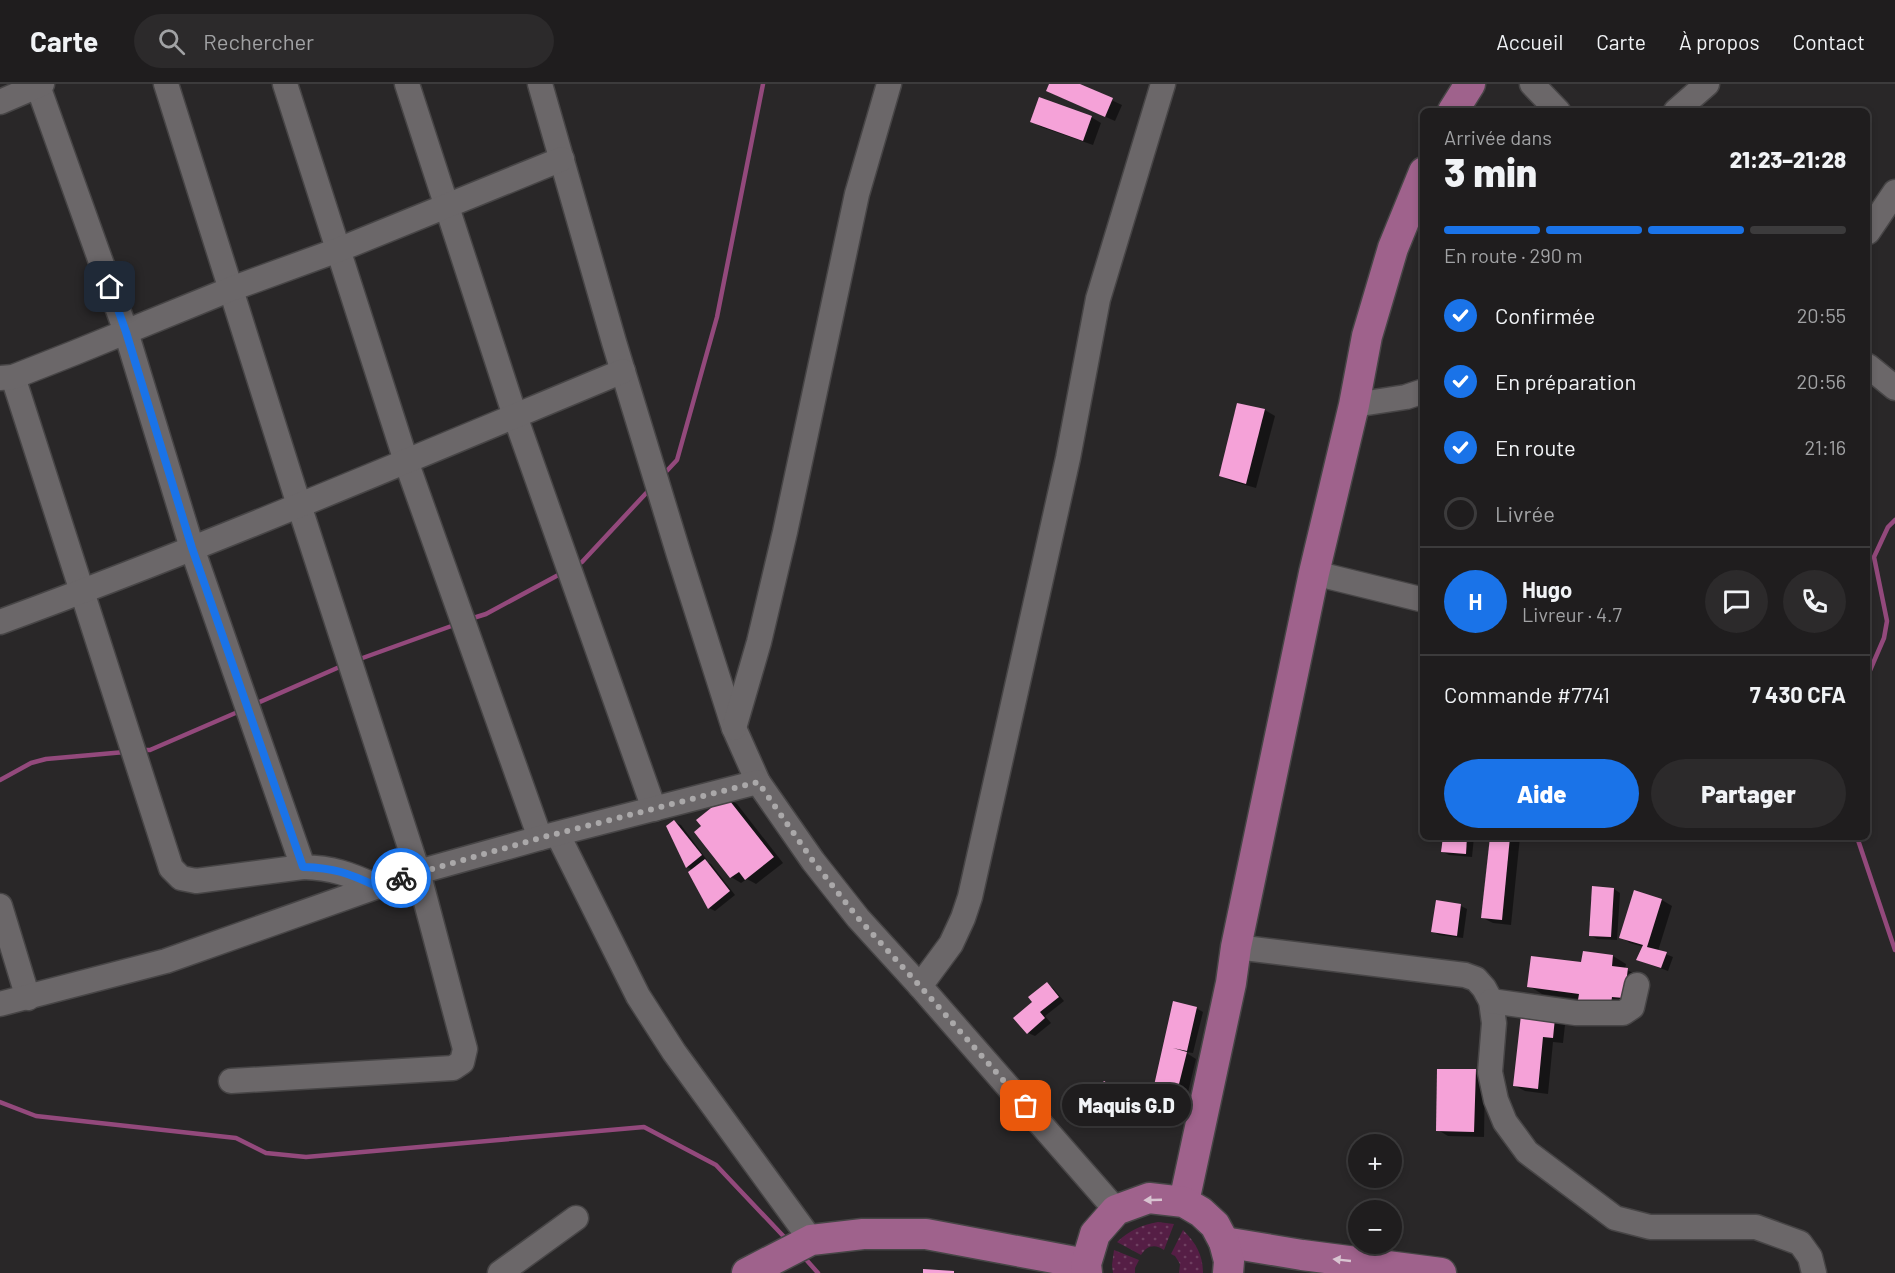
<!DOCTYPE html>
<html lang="fr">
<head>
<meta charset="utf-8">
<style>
  body { margin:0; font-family:Barlow,sans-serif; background:#2c2a2b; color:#f1f3f6; height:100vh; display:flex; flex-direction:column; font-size:22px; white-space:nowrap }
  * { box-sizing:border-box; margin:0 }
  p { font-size:20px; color:#a1a2a4 }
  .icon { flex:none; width:33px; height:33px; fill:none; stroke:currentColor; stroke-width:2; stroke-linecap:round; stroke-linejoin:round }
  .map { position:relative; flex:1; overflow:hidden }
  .side { position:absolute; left:1420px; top:24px; width:450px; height:732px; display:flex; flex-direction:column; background:#1f1d1e; border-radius:9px; box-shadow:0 3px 9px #0003,0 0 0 2px #3c3b3c }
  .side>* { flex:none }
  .buttons { position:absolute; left:1348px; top:1050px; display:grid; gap:12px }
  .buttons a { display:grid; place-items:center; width:54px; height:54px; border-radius:50%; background:#1f1d1e; box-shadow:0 3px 9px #0003,0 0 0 2px #3c3b3c; font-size:30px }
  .pin { position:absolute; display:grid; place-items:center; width:51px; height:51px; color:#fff; margin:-26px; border-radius:12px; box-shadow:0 3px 9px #0006 }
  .courier { position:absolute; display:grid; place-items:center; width:60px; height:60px; margin:-30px; border:4px solid #1a73e8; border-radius:50%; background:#fff; color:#222; box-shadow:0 2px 8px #0007 }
  .bubble { position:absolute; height:42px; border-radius:21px; background:#1f1d1e; box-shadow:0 3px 9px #0003,0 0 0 2px #3c3b3c; font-size:20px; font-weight:800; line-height:42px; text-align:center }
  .overview em { font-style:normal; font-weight:800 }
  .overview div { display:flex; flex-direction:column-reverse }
  .overview { display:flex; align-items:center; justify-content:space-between; height:102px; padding:0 24px }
  h1 { font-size:39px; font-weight:800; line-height:45px }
  .bar { display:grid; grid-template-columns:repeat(4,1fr); gap:9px 6px; align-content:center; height:72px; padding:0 24px }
  .bar i { height:8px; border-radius:4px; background:#3c3b3c }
  .bar .active { background:#1a73e8 }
  .bar p { grid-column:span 4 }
  .line { display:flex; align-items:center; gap:15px; padding:0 24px; border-top:2px solid #3c3b3c }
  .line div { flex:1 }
  .round { display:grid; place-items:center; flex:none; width:63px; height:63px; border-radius:32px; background:#2c2a2b }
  ol { padding:0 24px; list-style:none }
  li { display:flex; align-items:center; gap:18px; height:66px }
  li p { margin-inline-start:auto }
  li .icon { padding:6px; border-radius:50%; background:#1a73e8; color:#fff; stroke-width:4 }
  li:last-child { color:#a1a2a4 }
  li i { width:33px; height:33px; border:3px solid #3c3b3c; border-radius:50% }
  .button { display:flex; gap:12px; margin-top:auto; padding:12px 24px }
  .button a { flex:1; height:69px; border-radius:36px; background:#1a73e8; color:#fff; font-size:24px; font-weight:800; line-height:69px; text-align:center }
  .button a+a { background:#2c2a2b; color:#f1f3f6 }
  header { display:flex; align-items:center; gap:36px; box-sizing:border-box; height:84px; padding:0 30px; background:#1f1d1e; border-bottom:2px solid #3c3b3c }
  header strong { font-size:28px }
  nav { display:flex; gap:33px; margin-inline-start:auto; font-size:21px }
  .search { width:420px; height:54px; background:#2c2a2b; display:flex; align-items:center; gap:15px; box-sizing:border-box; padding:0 21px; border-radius:33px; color:#a1a2a4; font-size:22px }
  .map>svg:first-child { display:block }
  .green { fill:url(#green-dots) }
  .shadow { fill:#0007 }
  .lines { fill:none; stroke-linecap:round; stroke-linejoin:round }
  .stream { stroke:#93497c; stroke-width:4.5 }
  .building { fill:#f5a2d8 }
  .minor-casing { stroke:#474546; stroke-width:27 }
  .major-casing { stroke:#474546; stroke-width:33 }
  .minor { stroke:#6b6769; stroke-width:24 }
  .major { stroke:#9f628c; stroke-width:30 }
  .oneway { fill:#d8c4d1 }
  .done { stroke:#aaa8a9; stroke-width:6; stroke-dasharray:0 10.8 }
  .route { stroke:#1a73e8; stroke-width:8 }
</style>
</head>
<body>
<header>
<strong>Carte</strong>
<div class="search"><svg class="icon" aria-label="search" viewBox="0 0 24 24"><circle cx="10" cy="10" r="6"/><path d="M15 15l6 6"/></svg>Rechercher</div>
<nav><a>Accueil</a><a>Carte</a><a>À propos</a><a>Contact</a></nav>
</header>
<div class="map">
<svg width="1895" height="1189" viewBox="0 0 1895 1189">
  <defs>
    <pattern id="green-dots" width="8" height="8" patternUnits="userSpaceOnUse" patternTransform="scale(1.5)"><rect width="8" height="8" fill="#551e45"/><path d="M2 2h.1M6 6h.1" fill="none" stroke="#6e3f60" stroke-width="1.8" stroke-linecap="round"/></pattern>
  </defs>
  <rect width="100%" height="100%" fill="#292728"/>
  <g class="green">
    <path d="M1158,1138L1174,1140L1164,1166C1155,1159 1146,1162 1141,1171L1117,1158C1130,1146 1141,1141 1158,1138Z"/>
    <path d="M1183,1146C1196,1159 1203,1171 1203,1189H1179L1180,1180L1175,1172L1171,1170Z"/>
    <polygon points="1114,1166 1139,1176 1135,1184 1135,1189 1113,1189 1112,1181"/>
  </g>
  <g class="shadow">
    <polygon points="1051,0 1077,0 1122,21 1115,37 1058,12 1048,7"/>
    <polygon points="1091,33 1101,39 1093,61 1041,43 1031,37"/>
    <polygon points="1238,321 1265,326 1275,332 1256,404 1231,397 1221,392"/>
    <polygon points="727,714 737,720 783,779 756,800 747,795 741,799 731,793 696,748"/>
    <polygon points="674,738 681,741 707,776 705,777 711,780 735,811 715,827 709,824 693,786 687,783 667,743"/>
    <polygon points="1444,753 1474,753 1472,773 1449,771 1443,768"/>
    <polygon points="1491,753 1520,753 1511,841 1493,839 1483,834"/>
    <polygon points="1614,805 1620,809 1617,856 1597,855 1590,851"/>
    <polygon points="1635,808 1662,816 1672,822 1658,867 1673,873 1668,887 1638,876 1644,863 1630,859 1621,853"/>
    <polygon points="1437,818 1461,822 1467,825 1463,854 1439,851 1432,847"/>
    <polygon points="1613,872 1626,880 1625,885 1641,893 1637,921 1593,923 1580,915 1542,910 1529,902 1583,880"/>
    <polygon points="1047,900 1053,904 1064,917 1045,932 1051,939 1035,952 1028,949 1034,918"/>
    <polygon points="1174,919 1196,924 1203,928 1193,969 1185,968 1196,975 1184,1025 1163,1020 1153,1014"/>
    <polygon points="1522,932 1555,935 1565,941 1563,959 1553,958 1548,1010 1525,1007 1515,1002"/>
    <polygon points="1475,987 1485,993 1484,1053 1448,1052 1438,1046"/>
    <polygon points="1111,1002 1124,1012 1105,1038 1099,1035"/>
  </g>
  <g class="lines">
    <g class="stream">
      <polyline points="662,392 677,376 717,233 763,0"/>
      <polyline points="574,482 582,478 650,405"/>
      <polyline points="470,535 486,530 562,489"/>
      <polyline points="357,576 457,540"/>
      <polyline points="1868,591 1884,554 1887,537 1874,473 1888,443 1895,436"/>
      <polyline points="253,621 344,581"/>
      <polyline points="142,666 150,666 240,627"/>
      <polyline points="0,696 31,679 46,675 125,668"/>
      <polyline points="1857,753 1895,866"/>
      <polyline points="0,1018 36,1032 236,1054 266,1069 306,1073 644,1043 716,1081 788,1157"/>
      <polyline points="802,1171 818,1189"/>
    </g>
  </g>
  <g class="building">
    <polygon points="1049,0 1080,0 1113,14 1105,33 1046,7"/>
    <polygon points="1039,13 1092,32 1083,57 1030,38"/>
    <polygon points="1237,319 1265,325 1246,400 1219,392"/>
    <polygon points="726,712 774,773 745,796 739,788 730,794 694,748 701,742 696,736"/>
    <polygon points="674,736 702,771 686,784 666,742"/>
    <polygon points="1443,753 1467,753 1466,770 1441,768"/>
    <polygon points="1490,753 1510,753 1502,836 1481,834"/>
    <polygon points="705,775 730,807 708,825 688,788"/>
    <polygon points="1592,802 1614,804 1611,853 1589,852"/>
    <polygon points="1634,806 1662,815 1647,863 1667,868 1661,884 1636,876 1643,861 1619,854"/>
    <polygon points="1436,816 1461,820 1457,852 1431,848"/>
    <polygon points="1583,867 1613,871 1612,882 1628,884 1624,914 1612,913 1611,920 1578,916 1579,910 1527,903 1531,872 1581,878"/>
    <polygon points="1047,898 1059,913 1040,928 1045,934 1027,950 1013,934 1032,918 1028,913"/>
    <polygon points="1173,917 1197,923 1187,967 1173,964 1187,968 1174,1020 1151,1015"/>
    <polygon points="1521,931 1555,934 1553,954 1543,953 1538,1005 1513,1002"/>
    <polygon points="1437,985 1476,985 1474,1048 1436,1047"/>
    <polygon points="1104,997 1119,1007 1098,1036 1083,1026"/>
    <polygon points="923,1185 954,1187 954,1189 923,1189"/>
  </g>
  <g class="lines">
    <g class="minor-casing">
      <g id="minor">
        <polyline points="166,0 299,421 418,788 465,965 462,978 453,984 231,997"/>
        <polyline points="285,0 406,377 540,754"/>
        <polyline points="407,0 515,332 654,725"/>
        <polyline points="540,0 614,258 679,471 734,644 758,698 813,777 858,834 920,902 1116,1126"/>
        <polyline points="1532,0 1558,27"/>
        <path d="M38,2L126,248L192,464L303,783C333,784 349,790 376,802"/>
        <polyline points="0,18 42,0"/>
        <polyline points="1676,27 1707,0"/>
        <polyline points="1868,148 1895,108"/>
        <polyline points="1868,282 1895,304"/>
        <polyline points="13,293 171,784 181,794 196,797 303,783"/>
        <polyline points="0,294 13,293 74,269 231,205 338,166 562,75"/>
        <polyline points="1354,321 1406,313 1424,307"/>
        <polyline points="1314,489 1424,516"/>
        <path d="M0,538C210,461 416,373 623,287"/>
        <polyline points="734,644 759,558 785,448 857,110 889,0"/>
        <polyline points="558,751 638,912 674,968 811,1156"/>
        <polyline points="0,822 28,914"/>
        <polyline points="1236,863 1465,891 1476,895 1484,904 1491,917 1494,939 1490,988 1496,1016 1505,1038 1527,1068 1615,1134 1650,1143 1756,1143 1800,1159 1810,1173 1814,1189"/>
        <polyline points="920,902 951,860 963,834 970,813 1068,374 1098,215 1163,0"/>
        <polyline points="1491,917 1576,929 1623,929 1632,923 1637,901"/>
        <polyline points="0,920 166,877 418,788 540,754 758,698"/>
        <polyline points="500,1189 576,1134"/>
      </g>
    </g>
    <g class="major-casing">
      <g id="major">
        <polyline points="1453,27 1470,0"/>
        <polyline points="1184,1118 1231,899 1236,863 1314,489 1354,321 1367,252 1393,164 1424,88"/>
        <polyline points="1224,1158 1302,1171 1441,1189"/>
        <polyline points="747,1189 811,1156 863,1150 926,1150 1086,1180"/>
        <polyline points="1087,1189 1086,1180 1095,1150 1116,1126 1149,1114 1184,1118 1201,1128 1215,1141 1224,1158 1229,1177 1228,1189"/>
      </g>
    </g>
    <use href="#minor" class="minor"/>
    <use href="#major" class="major"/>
  </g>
  <defs><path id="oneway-solid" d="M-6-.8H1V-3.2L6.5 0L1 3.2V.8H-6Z" transform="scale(1.5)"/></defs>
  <g class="oneway">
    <use href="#oneway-solid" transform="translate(1153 1116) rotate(178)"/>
    <use href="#oneway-solid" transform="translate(1342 1176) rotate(-174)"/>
  </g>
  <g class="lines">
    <polyline class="done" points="401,794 540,754 758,698 813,777 858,834 920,902 1026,1022"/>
    <path class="route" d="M110,203L126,248L192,464L303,783C335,784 348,789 376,802L401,794"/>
  </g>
</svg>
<div class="buttons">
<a>+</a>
<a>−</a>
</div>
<div class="pin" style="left:1026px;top:1022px;background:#ea580c"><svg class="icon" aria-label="bag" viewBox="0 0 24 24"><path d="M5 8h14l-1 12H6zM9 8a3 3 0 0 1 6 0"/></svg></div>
<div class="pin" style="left:110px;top:203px;background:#1f2937"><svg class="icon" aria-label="home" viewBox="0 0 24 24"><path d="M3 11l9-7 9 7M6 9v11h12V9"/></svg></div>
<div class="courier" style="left:401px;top:794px"><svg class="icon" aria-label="bike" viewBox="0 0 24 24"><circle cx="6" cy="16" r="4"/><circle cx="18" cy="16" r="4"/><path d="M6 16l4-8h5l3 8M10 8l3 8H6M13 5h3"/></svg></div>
<div class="bubble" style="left:1062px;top:1000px;width:129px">Maquis G.D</div>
<section class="side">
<div class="overview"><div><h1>3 min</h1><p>Arrivée dans</p></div><em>21:23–21:28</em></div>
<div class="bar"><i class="active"></i><i class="active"></i><i class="active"></i><i></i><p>En route · 290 m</p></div>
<ol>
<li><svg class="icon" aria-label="check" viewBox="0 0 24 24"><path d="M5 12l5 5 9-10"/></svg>Confirmée<p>20:55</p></li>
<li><svg class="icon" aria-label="check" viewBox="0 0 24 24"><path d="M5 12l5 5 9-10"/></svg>En préparation<p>20:56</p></li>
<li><svg class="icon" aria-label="check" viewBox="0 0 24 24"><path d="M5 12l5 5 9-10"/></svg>En route<p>21:16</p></li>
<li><i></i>Livrée</li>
</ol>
<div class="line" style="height:108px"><b class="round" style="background:#1a73e8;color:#fff">H</b><div><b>Hugo</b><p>Livreur · 4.7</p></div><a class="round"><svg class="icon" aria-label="chat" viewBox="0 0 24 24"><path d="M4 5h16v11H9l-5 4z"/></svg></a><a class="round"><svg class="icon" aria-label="phone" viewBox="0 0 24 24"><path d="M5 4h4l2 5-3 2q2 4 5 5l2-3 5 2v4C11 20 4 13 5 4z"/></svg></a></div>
<div class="line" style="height:78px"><div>Commande #7741</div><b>7 430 CFA</b></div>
<div class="button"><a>Aide</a><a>Partager</a></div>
</section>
</div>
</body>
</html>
